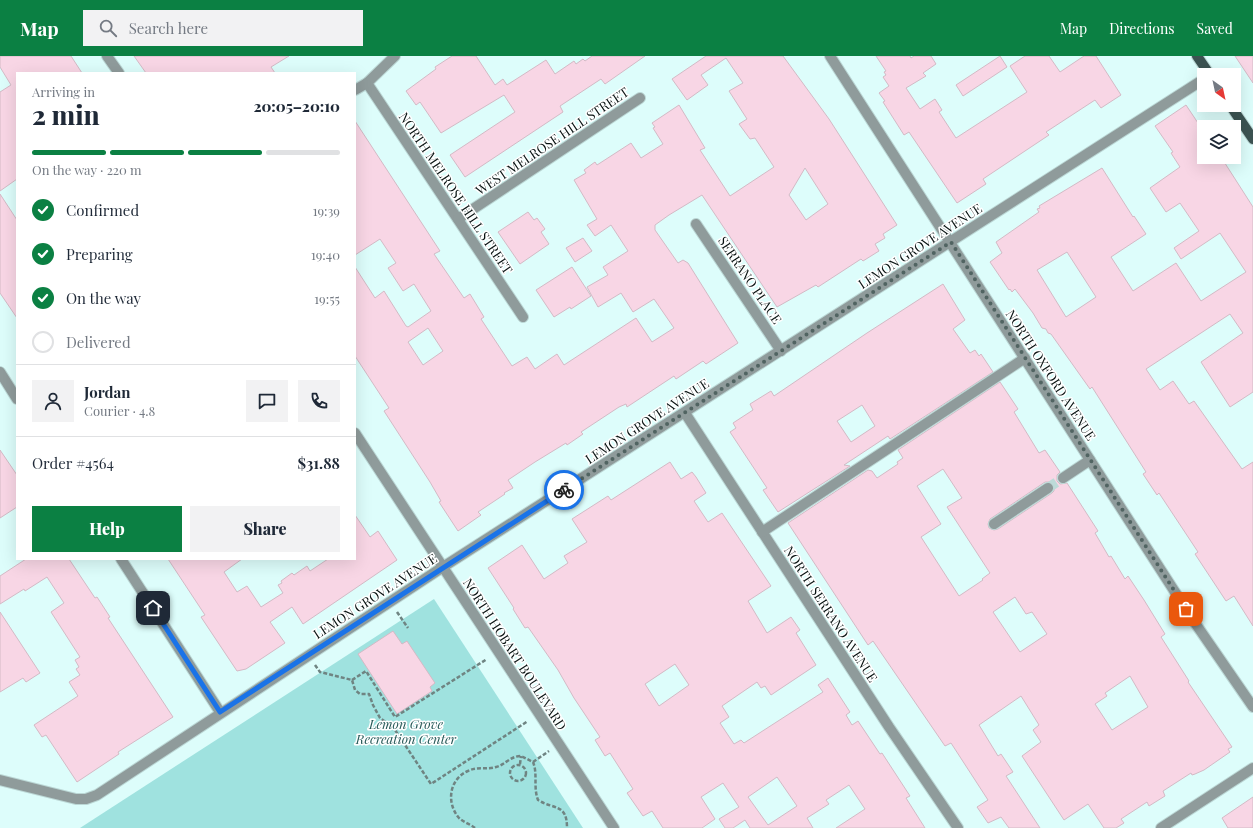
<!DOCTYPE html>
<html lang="en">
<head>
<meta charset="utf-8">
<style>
  body { margin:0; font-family:"Playfair Display",serif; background:#f2f2f3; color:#1f2937; height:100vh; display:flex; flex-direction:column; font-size:15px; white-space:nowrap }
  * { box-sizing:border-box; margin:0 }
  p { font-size:13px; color:#747a83 }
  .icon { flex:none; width:22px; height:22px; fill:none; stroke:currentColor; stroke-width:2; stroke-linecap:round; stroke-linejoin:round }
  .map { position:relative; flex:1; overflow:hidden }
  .drawer { position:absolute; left:16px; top:16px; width:340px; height:488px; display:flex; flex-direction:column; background:#fff; border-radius:0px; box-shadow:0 4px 16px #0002 }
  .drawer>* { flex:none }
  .needle { width:26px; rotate:147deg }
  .buttons { position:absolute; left:1197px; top:12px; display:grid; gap:8px }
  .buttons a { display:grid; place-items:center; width:44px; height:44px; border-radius:0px; background:#fff; box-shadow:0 4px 16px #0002; font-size:20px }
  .pin { position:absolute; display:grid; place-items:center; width:34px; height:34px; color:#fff; margin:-17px; border-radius:8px; box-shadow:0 2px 6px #0006 }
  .courier { position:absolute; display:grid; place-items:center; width:40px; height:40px; margin:-20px; border:3px solid #1a73e8; border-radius:50%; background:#fff; color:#222; box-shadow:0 1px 5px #0007 }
  .overview em { font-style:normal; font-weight:800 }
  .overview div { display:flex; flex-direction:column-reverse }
  .overview { display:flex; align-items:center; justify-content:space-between; height:68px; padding:0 16px }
  h1 { font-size:26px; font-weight:800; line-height:30px }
  .bar { display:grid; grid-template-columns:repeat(4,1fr); gap:6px 4px; align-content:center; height:48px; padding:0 16px }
  .bar i { height:5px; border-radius:3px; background:#e0e1e3 }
  .bar .active { background:#0b8043 }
  .bar p { grid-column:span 4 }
  .line { display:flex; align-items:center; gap:10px; padding:0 16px; border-top:1px solid #e0e1e3 }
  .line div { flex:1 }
  .round { display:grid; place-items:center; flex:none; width:42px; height:42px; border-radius:0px; background:#f2f2f3 }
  ol { padding:0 16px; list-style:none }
  li { display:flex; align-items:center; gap:12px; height:44px }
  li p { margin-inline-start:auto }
  li .icon { padding:4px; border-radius:50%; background:#0b8043; color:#fff; stroke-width:4 }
  li:last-child { color:#747a83 }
  li i { width:22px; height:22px; border:2px solid #e0e1e3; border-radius:50% }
  .primary-button { display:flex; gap:8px; margin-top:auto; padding:8px 16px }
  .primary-button a { flex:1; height:46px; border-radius:0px; background:#0b8043; color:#fff; font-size:16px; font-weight:800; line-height:46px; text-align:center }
  .primary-button a+a { background:#f2f2f3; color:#1f2937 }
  header { display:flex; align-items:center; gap:24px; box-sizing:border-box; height:56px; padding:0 20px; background:#0b8043; color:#fff }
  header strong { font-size:19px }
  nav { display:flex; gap:22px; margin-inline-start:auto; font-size:14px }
  .search { width:280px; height:36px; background:#f2f2f3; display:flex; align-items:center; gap:10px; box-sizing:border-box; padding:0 14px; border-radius:0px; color:#747a83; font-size:15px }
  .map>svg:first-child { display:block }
  .green { fill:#9fe2df }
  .building { fill:#f8d6e5; stroke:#d3bac5; fill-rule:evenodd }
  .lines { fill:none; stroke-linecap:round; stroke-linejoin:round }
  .minor-tunnel { stroke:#bddad8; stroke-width:10; stroke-dasharray:10 5; stroke-linecap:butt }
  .minor-casing { stroke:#bbd7d5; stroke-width:12 }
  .major-casing { stroke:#bbd7d5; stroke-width:12 }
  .path { stroke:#6f8482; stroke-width:2.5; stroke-dasharray:4 2; stroke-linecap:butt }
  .minor { stroke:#8f9b9b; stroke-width:10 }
  .major { stroke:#3c5352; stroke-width:10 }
  .done { stroke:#516462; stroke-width:4; stroke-dasharray:0 7.2 }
  .route { stroke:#1a73e8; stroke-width:5 }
  .labels { text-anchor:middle; stroke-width:3; stroke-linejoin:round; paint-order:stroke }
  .street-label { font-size:13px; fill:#061110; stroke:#fff }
  .park-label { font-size:13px; font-style:italic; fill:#265958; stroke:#fff }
</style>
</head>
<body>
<header>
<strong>Map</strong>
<div class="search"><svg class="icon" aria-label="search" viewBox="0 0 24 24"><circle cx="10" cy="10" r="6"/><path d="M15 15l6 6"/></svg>Search here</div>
<nav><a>Map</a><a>Directions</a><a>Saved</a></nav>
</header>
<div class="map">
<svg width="1253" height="772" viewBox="0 0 1253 772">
  <rect width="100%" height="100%" fill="#ddfdfb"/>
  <polygon class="green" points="434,543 583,772 80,772"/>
  <g class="building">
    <polygon points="0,0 71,0 82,17 17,17 17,123 0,135 0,36 11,29 0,11"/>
    <polygon points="134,0 289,0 271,11 275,17 146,17"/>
    <polygon points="452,0 476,0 495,29 503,23 507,29 546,4 555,18 574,5 576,8 583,3 585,5 592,0 645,0 605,28 601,23 560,50 563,56 465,121 450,99 515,56 504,39 441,77 420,46 416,49 406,35 436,13 435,11"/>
    <path d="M706,0H783L829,63L897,169L883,178L885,182L875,188L879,195L863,205L861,203L818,231L816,229L777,251L702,139L669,159L655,169V174L678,207L683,204L688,207L738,287L706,308L703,305L676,323L674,320L627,351L626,348L619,351L581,376L583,378L567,389L566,387L535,406L508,424L513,432L504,437L505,438L478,456L481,459L458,475L439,446L441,445L430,426L384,355L389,352L355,300V211L375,242L384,235L406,270L408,271L431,255L414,228L403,235L388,212L396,207L380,183L355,199V65L440,195L434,198L464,242L470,238L484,261L481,263L512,310L527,301L535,313L557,298L564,309L636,262L652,286L674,272L654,243L633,256L621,237L598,251L587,231L608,219L603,211L628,195L611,169L595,180L587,169L597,163L574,124L586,117L584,114L595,106L597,109L631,87L641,102L663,88L653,72L655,71L652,67L679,49L705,92L700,94L730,140L774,111L755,82L750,83L739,68L747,63L729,35L743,27L726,2L701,19L708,29L687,44L672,23ZM805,112L828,148L806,164L789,139ZM428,272L443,295L423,309L408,286Z"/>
    <polygon points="876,0 910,0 911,2 914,0 931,0 936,8 923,17 926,20 906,32 920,53 935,43 942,54 939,56 956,82 1027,36 1010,10 1025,0 1049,0 1060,16 1084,0 1096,0 1121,39 1101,52 1095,44 1046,76 1049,79 983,123 986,128 957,147 909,76 904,79 883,46 885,45 879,37 889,30 883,21 886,19 884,16 886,15"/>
    <polygon points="1000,0 1007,11 963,40 956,29"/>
    <polygon points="1235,0 1253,0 1253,27"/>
    <path d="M1186,49L1204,76V101H1221L1253,151V336L1230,351L1201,306L1243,277L1230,258L1146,313L1160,334L1173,325L1189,348L1194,345L1242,413L1253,406V570L1234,540L1226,545L1195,498L1198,496L1159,437L1157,439L1143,418L1146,416L1092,331L1090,333L1051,278L1048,277L1046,273L1042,272L1033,257L1015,233L1012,236L1010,233L1009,234L990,206L1002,197L996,186L1039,156L1037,153L1040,152L1039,150L1102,112L1133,161L1134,160L1146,178L1111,201L1133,235L1176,207L1201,245L1246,216L1220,177L1181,203L1174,192L1199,175L1180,147L1166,156L1150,132L1180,111L1171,97L1173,96L1155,70ZM1067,196L1096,241L1066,261L1037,214Z"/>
    <polygon points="0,138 17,164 17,262 0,237"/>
    <polygon points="528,156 534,164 537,162 545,173 541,176 549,188 520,208 498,176"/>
    <polygon points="583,182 592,195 575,206 566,192"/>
    <polygon points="572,211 591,240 571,253 570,251 554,261 536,234"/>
    <path d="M943,228L965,264L953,273L970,297L975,294L979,300L981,298L993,316L890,383L888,380L844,409L850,410L778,456L763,434L767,432L730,376L736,372L733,367L753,354L750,348L771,335L774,340L867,277ZM862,349L875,370L851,386L837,365Z"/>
    <path d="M1000,326L1018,353L1014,356L1039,397L1045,394L1060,416L1057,419V425L1060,428L1067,427L1098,475L1095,477L1109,501L1111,500L1125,523L1128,520L1144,544L1165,578L1161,581L1189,625L1188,626L1232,691L1228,693L1230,696L1204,714L1195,718L1192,719L1191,717L1163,735L1165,740L1149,750L1147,746L1121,763L1124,767L1116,772H1104L1088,748L1064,764L1022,700L1041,686L1033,674L1039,669L1021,640L979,669L998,700L1001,698L1013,716L1006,720L1040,772H1009L1001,761L988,767L977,751L988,744L951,687L945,690L873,585L868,589L788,467L868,414L872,415L877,422L898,408L897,406L903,402L898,394ZM943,413L962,442L947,451L990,517L982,523L983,524L959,540L921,481L941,468L917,430ZM1045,426H1051L1054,429V435L1052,437L998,473L994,474L989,472L988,468L990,463ZM1015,541L1026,558L1032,556L1047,578L1020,596L993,556ZM1130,620L1148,651L1112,674L1095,648L1107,640L1105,637Z"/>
    <polygon points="0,394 17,419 17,451 0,462"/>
    <path d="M670,406L681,423L692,416L696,421L706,437L694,445L708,466L722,457L771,530L748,545L767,577L791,561L800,574L796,577L816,609L771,639L765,630L761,632L757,626L722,650L729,661L720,667L734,688L741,684L744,687L823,636L818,629L828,622L850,656L846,659L852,669L858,665L880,698L882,697L910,740L906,742L925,772H836L865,753L849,729L826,744L829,748L807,762L813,772H750L745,764L733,772H725L719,763L739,751L723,727L701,741L715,763L702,772H663L652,755L643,760L627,737L633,733L610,697L605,700L595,684L600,681L574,642L558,614L528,571L525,572L513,553L514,552L488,512L522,489L544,523L568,507L564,500L587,486L572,463L608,440L611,444ZM675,608L689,629L659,650L645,628ZM777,721L797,750L768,769L748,741Z"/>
    <polygon points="355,459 370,481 378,475 397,504 303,568 292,551 270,566 285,587 246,613 237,615 201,561 205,559 168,503 242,503 224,516 237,536 247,530 261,551 283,537 278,529 282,527 281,525 292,517 294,519 307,510 310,515 328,503 355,503"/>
    <polygon points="26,503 69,503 95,542 97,541 110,561 108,562 173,661 118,696 119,698 77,726 46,679 42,681 34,669 78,640 69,626 80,619 76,613 79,611 75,604 80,601 51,556 64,547 47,521 25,535 24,533 0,548 0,520"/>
    <polygon points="0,556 40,617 26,626 23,622 0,636"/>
    <polygon points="393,575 402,588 407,585 435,627 430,631 432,635 397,658 358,598"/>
    <polygon points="1253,741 1253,772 1228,772 1222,762"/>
  </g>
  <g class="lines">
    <polyline class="minor-tunnel" points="1048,432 1063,422"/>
    <g class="minor-casing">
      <g id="minor">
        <polyline points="107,0 119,17"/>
        <polyline points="830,0 1193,564 1253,651"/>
        <polyline points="367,27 523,261"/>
        <polyline points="355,34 367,27 395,0"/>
        <polyline points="458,163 640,42"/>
        <polyline points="696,168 781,295"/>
        <polyline points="0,316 17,343"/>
        <polyline points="685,357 889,671 958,772"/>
        <polyline points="355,377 614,772"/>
        <polyline points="1063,422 1090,404"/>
        <polyline points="994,468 1048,432"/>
        <polyline points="762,476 1025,302"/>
        <polyline points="121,503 220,656"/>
        <polyline points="0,724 76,743 86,743 97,739 443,511 1204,23"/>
        <polyline points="1161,772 1253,712"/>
      </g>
    </g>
    <g class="major-casing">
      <g id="major">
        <polyline points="1197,0 1210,19"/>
        <polyline points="1230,49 1253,83"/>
      </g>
    </g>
    <g class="path">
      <polyline points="397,556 408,572"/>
      <polyline points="315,609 320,616 352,624 355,634 360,638 369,638 373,649 380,662 393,671 431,728 528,665"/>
      <polyline points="352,624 366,615 395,661 487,603"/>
      <polyline points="533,706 549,695"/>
      <polyline points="520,708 521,700"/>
      <circle cx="518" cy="717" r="8"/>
      <path d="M475,772C470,768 463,766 459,762C446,747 449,723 468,715C477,710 487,714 496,711C505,709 510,700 521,700L533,706C538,718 533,731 538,744C554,754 567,747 567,772"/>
    </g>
    <use href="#minor" class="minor"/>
    <use href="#major" class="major"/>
  </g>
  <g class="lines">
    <polyline class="done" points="564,434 951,186 1186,553"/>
    <polyline class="route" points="153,552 220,656 564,434"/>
  </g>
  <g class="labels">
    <g class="street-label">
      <text transform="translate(552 85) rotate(-34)" y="5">WEST MELROSE HILL STREET</text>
      <text transform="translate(456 137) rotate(56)" y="5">NORTH MELROSE HILL STREET</text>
      <text transform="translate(920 190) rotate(-33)" y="5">LEMON GROVE AVENUE</text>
      <text transform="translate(750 224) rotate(56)" y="5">SERRANO PLACE</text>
      <text transform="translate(1051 319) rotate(57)" y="5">NORTH OXFORD AVENUE</text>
      <text transform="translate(647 365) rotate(-33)" y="5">LEMON GROVE AVENUE</text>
      <text transform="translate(375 540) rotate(-33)" y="5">LEMON GROVE AVENUE</text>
      <text transform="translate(831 558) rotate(57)" y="5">NORTH SERRANO AVENUE</text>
      <text transform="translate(515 598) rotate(57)" y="5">NORTH HOBART BOULEVARD</text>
    </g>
    <g class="park-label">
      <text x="406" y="673">Lemon Grove<tspan x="406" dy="15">Recreation Center</tspan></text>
    </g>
  </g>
</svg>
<div class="buttons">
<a><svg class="needle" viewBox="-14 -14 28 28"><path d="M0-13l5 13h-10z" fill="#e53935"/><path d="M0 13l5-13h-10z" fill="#747a83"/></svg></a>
<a><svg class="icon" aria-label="layers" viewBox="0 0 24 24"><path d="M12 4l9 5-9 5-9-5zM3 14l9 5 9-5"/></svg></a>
</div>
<div class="pin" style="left:1186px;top:553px;background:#ea580c"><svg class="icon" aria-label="bag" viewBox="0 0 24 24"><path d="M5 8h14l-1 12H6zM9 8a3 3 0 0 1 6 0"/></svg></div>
<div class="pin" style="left:153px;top:552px;background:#1f2937"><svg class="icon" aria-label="home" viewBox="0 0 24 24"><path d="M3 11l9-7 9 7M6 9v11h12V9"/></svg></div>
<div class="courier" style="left:564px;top:434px"><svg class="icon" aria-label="bike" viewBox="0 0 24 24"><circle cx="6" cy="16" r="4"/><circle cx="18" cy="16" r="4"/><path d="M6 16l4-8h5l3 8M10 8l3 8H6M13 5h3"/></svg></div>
<section class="drawer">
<div class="overview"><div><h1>2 min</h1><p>Arriving in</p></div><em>20:05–20:10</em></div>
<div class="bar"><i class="active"></i><i class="active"></i><i class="active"></i><i></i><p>On the way · 220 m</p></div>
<ol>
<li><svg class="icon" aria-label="check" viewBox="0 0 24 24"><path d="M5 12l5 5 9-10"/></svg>Confirmed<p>19:39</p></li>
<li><svg class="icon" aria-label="check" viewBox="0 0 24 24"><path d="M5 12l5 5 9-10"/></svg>Preparing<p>19:40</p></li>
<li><svg class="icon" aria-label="check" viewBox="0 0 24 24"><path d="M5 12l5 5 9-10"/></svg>On the way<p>19:55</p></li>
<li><i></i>Delivered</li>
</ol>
<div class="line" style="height:72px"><a class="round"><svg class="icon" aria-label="person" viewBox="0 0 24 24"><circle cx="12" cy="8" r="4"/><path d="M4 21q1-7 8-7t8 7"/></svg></a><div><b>Jordan</b><p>Courier · 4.8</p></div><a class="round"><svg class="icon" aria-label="chat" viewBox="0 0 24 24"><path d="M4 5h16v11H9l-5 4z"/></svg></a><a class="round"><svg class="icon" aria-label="phone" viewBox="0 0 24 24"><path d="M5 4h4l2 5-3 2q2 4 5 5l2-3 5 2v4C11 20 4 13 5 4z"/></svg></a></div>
<div class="line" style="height:52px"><div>Order #4564</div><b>$31.88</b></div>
<div class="primary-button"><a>Help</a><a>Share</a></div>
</section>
</div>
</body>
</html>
